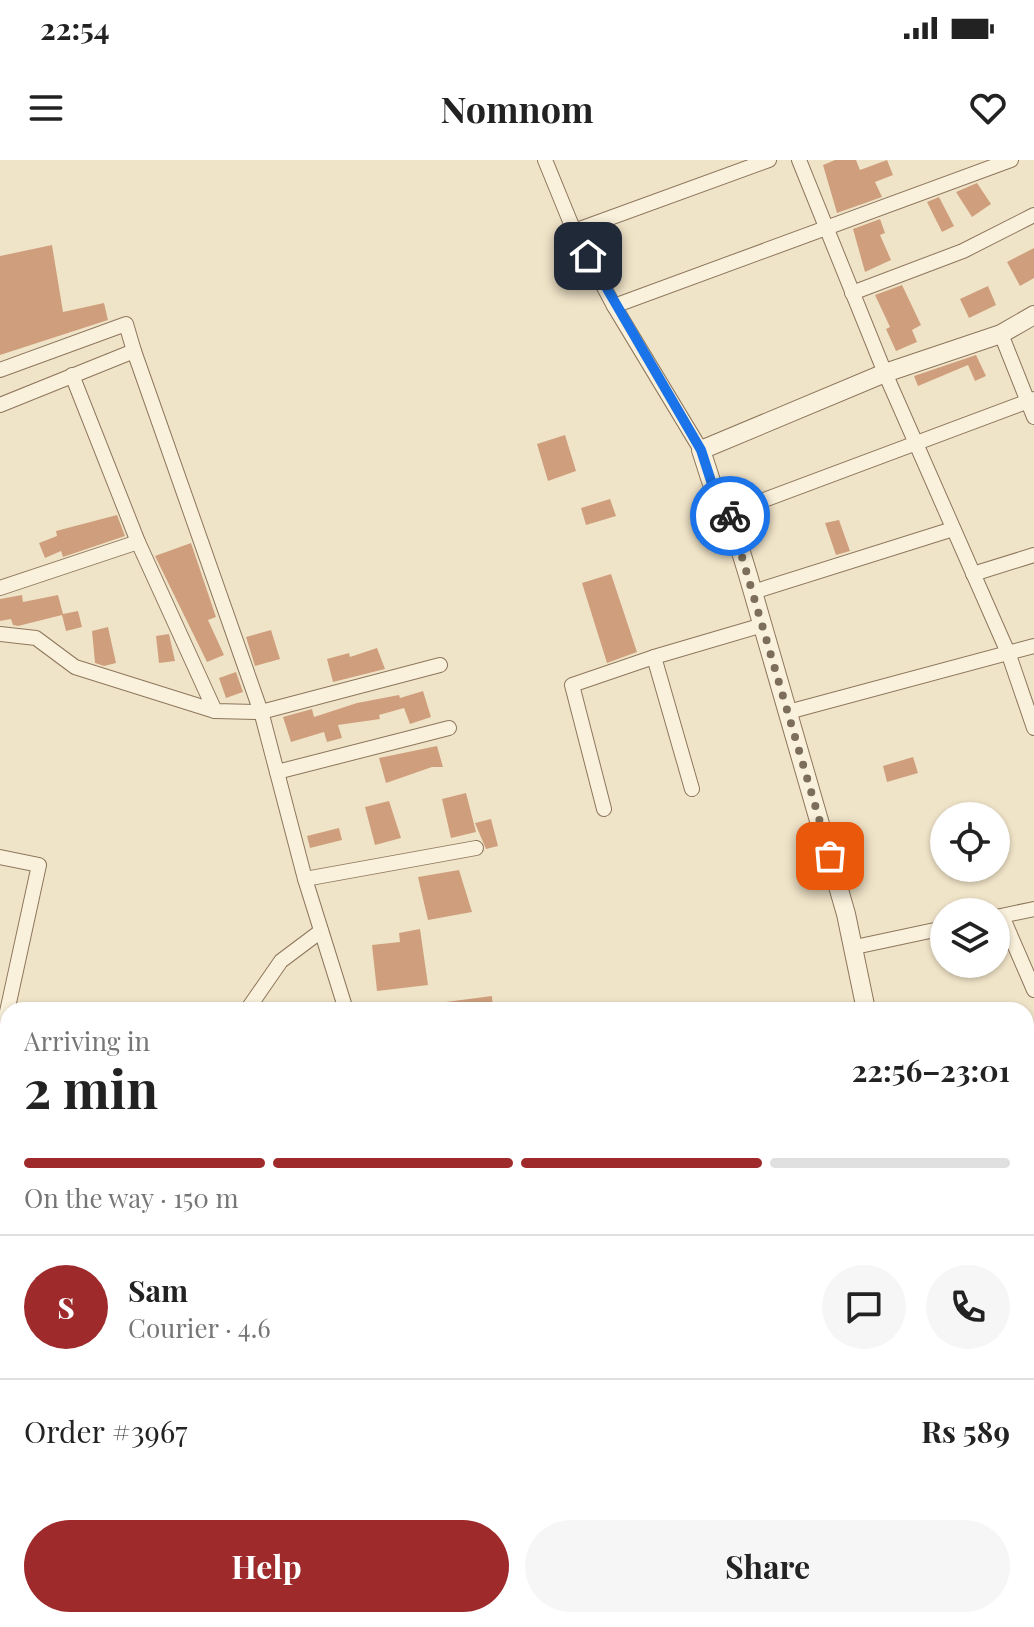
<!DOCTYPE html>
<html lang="en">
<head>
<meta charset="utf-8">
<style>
  body { margin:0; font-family:"Playfair Display",serif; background:#f6f6f6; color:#222; height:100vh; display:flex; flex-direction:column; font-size:30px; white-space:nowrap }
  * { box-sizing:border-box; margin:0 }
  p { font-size:26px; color:#767676 }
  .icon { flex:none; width:44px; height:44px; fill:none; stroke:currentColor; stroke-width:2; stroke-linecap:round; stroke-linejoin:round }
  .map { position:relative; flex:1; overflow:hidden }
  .sheet { position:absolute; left:0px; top:842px; width:1034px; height:626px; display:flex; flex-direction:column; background:#fff; border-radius:24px 24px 0 0; box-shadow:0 2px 6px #0004 }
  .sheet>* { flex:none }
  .fabs { position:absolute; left:930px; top:642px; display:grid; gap:16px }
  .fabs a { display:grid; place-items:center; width:80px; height:80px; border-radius:50%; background:#fff; box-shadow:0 2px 6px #0004; font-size:40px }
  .pin { position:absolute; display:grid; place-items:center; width:68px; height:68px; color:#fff; margin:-34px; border-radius:16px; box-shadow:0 4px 12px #0006 }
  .courier { position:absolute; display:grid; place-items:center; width:80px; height:80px; margin:-40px; border:6px solid #1a73e8; border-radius:50%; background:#fff; color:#222; box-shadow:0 2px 10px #0007 }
  .overview em { font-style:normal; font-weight:700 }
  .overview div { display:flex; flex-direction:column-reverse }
  .overview { display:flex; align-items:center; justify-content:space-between; height:136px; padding:0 24px }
  h1 { font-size:52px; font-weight:700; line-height:60px }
  .bar { display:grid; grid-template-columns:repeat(4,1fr); gap:12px 8px; align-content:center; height:96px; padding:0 24px }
  .bar i { height:10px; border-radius:6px; background:#e0e0e0 }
  .bar .current { background:#9e2a2b }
  .bar p { grid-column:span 4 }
  .line { display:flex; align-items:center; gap:20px; padding:0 24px; border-top:2px solid #e0e0e0 }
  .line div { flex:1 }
  .round { display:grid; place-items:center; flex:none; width:84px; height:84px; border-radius:42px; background:#f6f6f6 }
  .primary-button { display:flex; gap:16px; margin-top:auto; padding:16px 24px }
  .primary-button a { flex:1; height:92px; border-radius:48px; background:#9e2a2b; color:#fff; font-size:32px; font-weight:700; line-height:92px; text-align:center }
  .primary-button a+a { background:#f6f6f6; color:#222 }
  .status { display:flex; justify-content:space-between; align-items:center; height:56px; padding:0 40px; background:#fff; direction:ltr }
  .status svg { height:22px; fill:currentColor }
  header { display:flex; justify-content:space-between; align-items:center; height:104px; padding:0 24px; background:#fff; font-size:36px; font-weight:700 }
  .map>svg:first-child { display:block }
  .building { fill:#cf9f7d }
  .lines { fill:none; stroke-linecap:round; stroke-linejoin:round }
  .minor-casing { stroke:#8d765c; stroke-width:16 }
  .tertiary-casing { stroke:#8d765c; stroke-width:20 }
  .minor { stroke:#faf1dc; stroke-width:14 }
  .tertiary { stroke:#faf1dc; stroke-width:18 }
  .done { stroke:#7c6e5b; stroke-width:8; stroke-dasharray:0 14.4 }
  .route { stroke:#1a73e8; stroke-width:10 }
</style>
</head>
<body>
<div class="status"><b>22:54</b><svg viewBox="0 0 49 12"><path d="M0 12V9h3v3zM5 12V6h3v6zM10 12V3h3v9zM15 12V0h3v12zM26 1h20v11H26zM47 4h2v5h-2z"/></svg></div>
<header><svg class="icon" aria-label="menu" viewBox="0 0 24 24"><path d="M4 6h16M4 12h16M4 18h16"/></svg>Nomnom<svg class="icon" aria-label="heart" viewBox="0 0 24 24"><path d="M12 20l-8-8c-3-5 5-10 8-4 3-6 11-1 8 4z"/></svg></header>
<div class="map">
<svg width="1034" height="1467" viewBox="0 0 1034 1467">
  <rect width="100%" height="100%" fill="#f0e4c8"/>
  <g class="building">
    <polygon points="835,0 856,0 860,10 887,0 893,15 875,22 882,37 837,53 823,5"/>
    <polygon points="977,23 991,44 972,57 956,32"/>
    <polygon points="939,37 954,66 942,72 927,42"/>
    <polygon points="880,59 885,73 880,75 891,100 865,112 853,69"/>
    <polygon points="52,85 63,152 104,143 108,160 0,195 0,96"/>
    <polygon points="1034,88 1034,118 1020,126 1007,102"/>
    <polygon points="902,125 921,165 912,170 917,182 896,191 886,169 890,167 875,135"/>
    <polygon points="988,126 996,145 969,158 960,139"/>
    <polygon points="976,195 986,216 975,221 968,205 918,226 914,216"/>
    <polygon points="565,275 576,311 548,321 537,284"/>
    <polygon points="610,339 616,356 586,365 581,348"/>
    <polygon points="117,355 125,376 63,397 61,391 45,398 39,383 57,376 56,371"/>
    <polygon points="839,360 850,391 836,395 825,363"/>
    <polygon points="191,383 216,457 208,460 224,495 207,502 155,396"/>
    <polygon points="611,414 637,492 607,503 582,423"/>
    <polygon points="22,435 23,442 58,435 63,454 78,451 82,467 66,471 62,455 18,466 13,465 11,459 0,461 0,439"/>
    <polygon points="108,467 116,503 104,506 95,503 92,471"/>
    <polygon points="271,470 280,499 255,506 246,477"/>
    <polygon points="169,474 175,501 159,503 156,476"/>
    <polygon points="377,488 385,509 333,522 327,499 349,493 350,497"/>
    <polygon points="236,512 243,532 226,538 219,518"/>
    <polygon points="423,531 431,557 410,564 404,548 379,555 380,559 338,565 342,578 327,582 324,572 291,582 283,557 312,549 314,557 357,543 399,535 400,538"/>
    <polygon points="437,586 443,607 432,607 386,623 379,598"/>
    <polygon points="913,597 918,613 887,622 883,606"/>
    <polygon points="466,633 476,672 451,678 442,639"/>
    <polygon points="389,641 401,678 375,685 365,647"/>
    <polygon points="491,659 498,686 486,689 475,663"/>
    <polygon points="339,668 342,680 310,688 307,676"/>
    <polygon points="459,710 472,752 428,760 418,717"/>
    <polygon points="420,769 428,825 377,831 372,785 400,782 399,773"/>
    <polygon points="492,836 493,850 438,850 438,843"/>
  </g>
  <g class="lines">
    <g class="minor-casing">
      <g id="minor">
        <polyline points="545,0 574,71 769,0"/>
        <polyline points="799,0 885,213 1009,495 1034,568"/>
        <polyline points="574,71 614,146"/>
        <polyline points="852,133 963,91 1034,55"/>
        <polyline points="1001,174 1034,257"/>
        <polyline points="0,210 126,164 134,191"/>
        <polyline points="72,215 138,382 215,551 261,552 440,505"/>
        <polyline points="0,245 134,191 262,555 305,719 346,850"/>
        <polyline points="701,290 614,146 1011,0"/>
        <polyline points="729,353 1034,239"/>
        <polyline points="973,414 1034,395"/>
        <polyline points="0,428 138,382"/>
        <polyline points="753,432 953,369"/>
        <polyline points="0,474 36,478 75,507 215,551"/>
        <polyline points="788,552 1034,486"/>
        <polyline points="277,612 449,568"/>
        <polyline points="692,629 654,497 763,465"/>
        <polyline points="604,649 572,525 654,497"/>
        <polyline points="0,697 39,705 0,884"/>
        <polyline points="305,719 476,688"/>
        <polyline points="1002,756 1034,830"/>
        <polyline points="996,757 1034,749"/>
        <polyline points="855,787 944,768"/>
        <polyline points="247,850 281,801 321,771"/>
        <polyline points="1026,931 1034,931"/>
        <polyline points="0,978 8,979"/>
        <polyline points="0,1015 8,1015"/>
        <polyline points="1026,1041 1034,1039"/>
        <polyline points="0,1143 8,1159"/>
        <polyline points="1026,1198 1032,1208"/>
        <polyline points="0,1337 8,1341"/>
        <polyline points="1026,1393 1034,1390"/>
        <polyline points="1026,1416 1034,1439"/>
        <polyline points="0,1443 3,1467"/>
        <polyline points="186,1460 187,1467"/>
        <polyline points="257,1460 311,1467"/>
        <polyline points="847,1460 849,1467"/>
        <polyline points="45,1467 69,1460"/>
        <polyline points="951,1467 966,1460"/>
      </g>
    </g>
    <g class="tertiary-casing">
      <g id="tertiary">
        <polyline points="866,850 846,754 748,415 729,353 711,321 701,290 885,213 1001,174 1034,155"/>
        <polyline points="624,1467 626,1460"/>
      </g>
    </g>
    <use href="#minor" class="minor"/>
    <use href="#tertiary" class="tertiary"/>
  </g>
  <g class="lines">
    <polyline class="done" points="730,356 830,696"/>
    <polyline class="route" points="588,96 701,290 711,321 730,356"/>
  </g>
</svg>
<div class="fabs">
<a><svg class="icon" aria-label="locate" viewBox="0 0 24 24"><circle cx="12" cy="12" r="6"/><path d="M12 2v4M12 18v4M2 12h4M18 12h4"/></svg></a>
<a><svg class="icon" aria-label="layers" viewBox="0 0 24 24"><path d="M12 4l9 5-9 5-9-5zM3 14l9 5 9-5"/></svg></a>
</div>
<div class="pin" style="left:830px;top:696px;background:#ea580c"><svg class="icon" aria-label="bag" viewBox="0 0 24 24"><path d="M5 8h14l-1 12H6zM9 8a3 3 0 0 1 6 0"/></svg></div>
<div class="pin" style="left:588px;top:96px;background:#1f2937"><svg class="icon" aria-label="home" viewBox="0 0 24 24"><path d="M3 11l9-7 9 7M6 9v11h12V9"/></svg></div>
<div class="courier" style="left:730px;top:356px"><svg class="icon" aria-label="bike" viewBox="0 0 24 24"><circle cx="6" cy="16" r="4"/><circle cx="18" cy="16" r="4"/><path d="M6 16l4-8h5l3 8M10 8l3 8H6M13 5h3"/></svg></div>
<section class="sheet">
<div class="overview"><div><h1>2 min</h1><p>Arriving in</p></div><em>22:56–23:01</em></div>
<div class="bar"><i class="current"></i><i class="current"></i><i class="current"></i><i></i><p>On the way · 150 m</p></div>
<div class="line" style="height:144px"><b class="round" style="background:#9e2a2b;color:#fff">S</b><div><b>Sam</b><p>Courier · 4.6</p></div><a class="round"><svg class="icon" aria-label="chat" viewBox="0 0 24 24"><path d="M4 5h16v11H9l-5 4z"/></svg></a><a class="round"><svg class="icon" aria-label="phone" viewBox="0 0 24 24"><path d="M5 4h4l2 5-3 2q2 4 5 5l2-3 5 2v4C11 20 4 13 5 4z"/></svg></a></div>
<div class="line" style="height:104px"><div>Order #3967</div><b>Rs 589</b></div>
<div class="primary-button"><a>Help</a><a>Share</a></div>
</section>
</div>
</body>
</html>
